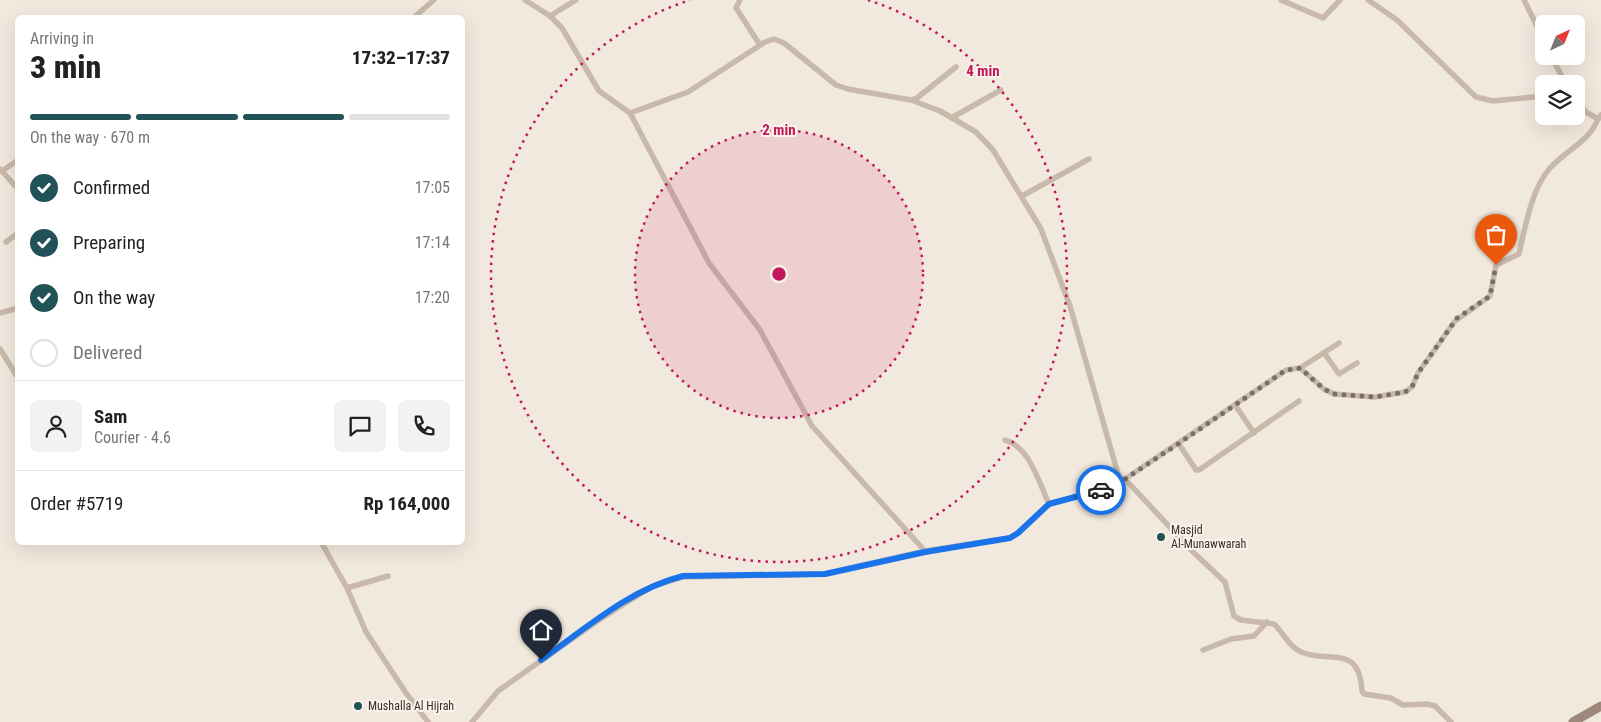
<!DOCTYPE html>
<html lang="en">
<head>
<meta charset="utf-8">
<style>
  body { margin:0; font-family:"Roboto Condensed",sans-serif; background:#f2f2f2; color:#222; height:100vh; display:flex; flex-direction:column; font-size:19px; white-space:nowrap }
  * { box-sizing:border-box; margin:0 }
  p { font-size:16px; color:#767676 }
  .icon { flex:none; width:28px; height:28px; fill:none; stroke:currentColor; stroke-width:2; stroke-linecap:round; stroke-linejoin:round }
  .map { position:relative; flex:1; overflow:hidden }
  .panel { position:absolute; left:15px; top:15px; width:450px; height:530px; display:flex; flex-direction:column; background:#fff; border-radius:8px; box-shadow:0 5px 20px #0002 }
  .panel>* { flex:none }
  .needle { width:32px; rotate:43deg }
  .fabs { position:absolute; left:1535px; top:15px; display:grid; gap:10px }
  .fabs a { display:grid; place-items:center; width:50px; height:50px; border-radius:8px; background:#fff; box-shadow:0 5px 20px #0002; font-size:25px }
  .pin { position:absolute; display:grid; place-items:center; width:42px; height:42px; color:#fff; margin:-51px -21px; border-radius:50% 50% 50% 0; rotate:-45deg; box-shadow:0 0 5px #0007 }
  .pin .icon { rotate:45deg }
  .courier { position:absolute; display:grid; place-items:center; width:50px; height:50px; margin:-25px; border:4px solid #1a73e8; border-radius:50%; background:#fff; color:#222; box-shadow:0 1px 6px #0007 }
  .overview em { font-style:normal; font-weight:800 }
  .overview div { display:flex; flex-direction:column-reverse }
  .overview { display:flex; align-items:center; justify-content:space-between; height:85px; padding:0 15px }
  h1 { font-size:32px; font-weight:800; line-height:38px }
  .bar { display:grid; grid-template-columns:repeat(4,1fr); gap:8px 5px; align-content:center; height:60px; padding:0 15px }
  .bar i { height:6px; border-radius:4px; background:#e0e0e0 }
  .bar .active { background:#205257 }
  .bar p { grid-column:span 4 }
  .line { display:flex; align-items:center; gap:12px; padding:0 15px; border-top:1px solid #e0e0e0 }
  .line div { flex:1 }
  .round { display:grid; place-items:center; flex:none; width:52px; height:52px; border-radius:8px; background:#f2f2f2 }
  ol { padding:0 15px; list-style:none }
  li { display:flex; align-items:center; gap:15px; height:55px }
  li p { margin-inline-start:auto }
  li .icon { padding:5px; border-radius:50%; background:#205257; color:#fff; stroke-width:4 }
  li:last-child { color:#767676 }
  li i { width:28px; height:28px; border:2px solid #e0e0e0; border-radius:50% }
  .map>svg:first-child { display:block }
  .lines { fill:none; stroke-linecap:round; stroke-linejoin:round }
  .street { stroke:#c9b9aa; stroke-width:5.5 }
  .secondary { stroke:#9d897b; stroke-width:9 }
  .done { stroke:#786f68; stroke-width:5; stroke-dasharray:0 9 }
  .route { stroke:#1a73e8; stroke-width:6 }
  .ring { fill:none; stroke:#c2185b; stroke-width:2.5; stroke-dasharray:2.5 5 }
  .poi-dot { fill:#205257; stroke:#f9f3ea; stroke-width:2 }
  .labels { text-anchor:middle; stroke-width:4; stroke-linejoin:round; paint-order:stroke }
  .poi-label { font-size:12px; fill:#372e29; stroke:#f9f3ea; text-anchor:start }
  .centre { fill:#c2185b; stroke:#f9f3ea; stroke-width:2.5 }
  .ring-label { font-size:15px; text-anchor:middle; font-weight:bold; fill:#c2185b; stroke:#f9f3ea; stroke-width:4; stroke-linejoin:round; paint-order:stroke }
</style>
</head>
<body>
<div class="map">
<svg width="1601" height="722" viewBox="0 0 1601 722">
  <rect width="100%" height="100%" fill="#f2e9de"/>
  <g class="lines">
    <g class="street">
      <polyline points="525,0 550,16 562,28 599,91 630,113 688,92 765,42 774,39 784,43 836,85 848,89 911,100 940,111 976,132 993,150 1041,229 1070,306 1120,481"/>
      <polyline points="740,0 736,8 760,45"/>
      <polyline points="1281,0 1323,18 1340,0"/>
      <polyline points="1368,0 1397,20 1476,97 1493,101 1544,96"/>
      <polyline points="1524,0 1544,40"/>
      <polyline points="550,16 576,0"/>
      <polyline points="413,18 434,0"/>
      <polyline points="1551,56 1566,84"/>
      <polyline points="1576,98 1586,112 1598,119 1601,115"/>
      <polyline points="911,100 917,98 956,67"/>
      <polyline points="630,113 709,263 760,330 812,426 925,551"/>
      <polyline points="953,117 1001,90"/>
      <polyline points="0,169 18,189"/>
      <polyline points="2,171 18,160"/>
      <polyline points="1022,196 1089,159"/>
      <polyline points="6,242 18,233"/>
      <polyline points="0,313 18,308"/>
      <polyline points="0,349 18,378"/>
      <polyline points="1325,354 1339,374 1357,363"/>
      <polyline points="1300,368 1339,343"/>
      <polyline points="1235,405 1254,433"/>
      <path d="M1005,440C1030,447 1039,483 1049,504"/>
      <polyline points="1179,444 1196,470 1199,470 1299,401"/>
      <path d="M1125,479L1193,552L1225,582L1234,616L1241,620L1274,624C1284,633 1288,646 1301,652C1330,664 1359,643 1362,691L1364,694L1391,698L1403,705L1427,704L1435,706L1451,722"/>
      <polyline points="321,542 347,588 366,632 406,693 428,722"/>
      <polyline points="347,588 388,576"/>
      <polyline points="1203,650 1231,639 1254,636 1267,622"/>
      <path d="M472,722L498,691L599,620L651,587L683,577L825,574L925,551L1010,538L1018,533L1049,504L1095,492L1125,479L1286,370L1300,368L1324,389L1334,394L1375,397L1405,392L1412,387L1418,373L1455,321L1490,296L1496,265L1519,254C1525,227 1532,188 1550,168C1566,150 1589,142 1598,119"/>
    </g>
    <polyline class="secondary" points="1573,722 1601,706"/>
  </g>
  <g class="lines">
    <polyline class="done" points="1101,490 1125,479 1178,444 1286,370 1300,368 1324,389 1334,394 1375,397 1405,392 1412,387 1418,373 1457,318 1490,296 1496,265"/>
    <path class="route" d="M541,660C585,629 630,589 683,576L825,574L925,552L1010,538L1018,533L1049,504L1101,490"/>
  </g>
  <circle cx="779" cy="274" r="144" fill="#c2185b" fill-opacity=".12"/>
  <g class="ring">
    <circle cx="779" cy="274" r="144"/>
    <path d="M868 0A288 288 0 1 1 690 0"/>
  </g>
  <g class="poi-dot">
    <circle cx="1161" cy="537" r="5"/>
    <circle cx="358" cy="706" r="5"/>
  </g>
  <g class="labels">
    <g class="poi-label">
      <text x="1171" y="534">Masjid<tspan x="1171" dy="14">Al-Munawwarah</tspan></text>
      <text x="368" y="710">Mushalla Al Hijrah</text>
    </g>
  </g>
  <circle cx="779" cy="274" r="8" class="centre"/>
  <g class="ring-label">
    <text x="983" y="76">4 min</text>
    <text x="779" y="135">2 min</text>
  </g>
</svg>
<div class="fabs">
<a><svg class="needle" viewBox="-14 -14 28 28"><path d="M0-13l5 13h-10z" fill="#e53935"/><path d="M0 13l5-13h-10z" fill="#767676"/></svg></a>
<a><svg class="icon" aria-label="layers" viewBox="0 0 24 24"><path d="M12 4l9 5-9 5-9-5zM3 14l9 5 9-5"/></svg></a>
</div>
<div class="pin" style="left:1496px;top:265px;background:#ea580c"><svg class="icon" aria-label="bag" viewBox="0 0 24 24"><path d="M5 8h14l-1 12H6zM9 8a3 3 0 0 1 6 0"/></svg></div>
<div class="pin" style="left:541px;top:660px;background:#1f2937"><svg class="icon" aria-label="home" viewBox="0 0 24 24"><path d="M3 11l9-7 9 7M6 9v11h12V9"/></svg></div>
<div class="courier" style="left:1101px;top:490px"><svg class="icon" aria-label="car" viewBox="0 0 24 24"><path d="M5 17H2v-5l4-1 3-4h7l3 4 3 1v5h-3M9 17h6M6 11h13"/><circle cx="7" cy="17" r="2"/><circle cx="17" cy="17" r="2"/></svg></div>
<section class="panel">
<div class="overview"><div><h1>3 min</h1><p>Arriving in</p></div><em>17:32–17:37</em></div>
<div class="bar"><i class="active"></i><i class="active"></i><i class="active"></i><i></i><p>On the way · 670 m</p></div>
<ol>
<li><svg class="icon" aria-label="check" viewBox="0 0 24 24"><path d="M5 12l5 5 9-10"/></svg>Confirmed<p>17:05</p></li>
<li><svg class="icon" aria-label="check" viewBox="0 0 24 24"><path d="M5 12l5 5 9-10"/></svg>Preparing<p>17:14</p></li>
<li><svg class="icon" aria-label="check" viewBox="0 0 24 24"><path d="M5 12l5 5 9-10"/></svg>On the way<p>17:20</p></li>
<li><i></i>Delivered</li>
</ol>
<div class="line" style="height:90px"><a class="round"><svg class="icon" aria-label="person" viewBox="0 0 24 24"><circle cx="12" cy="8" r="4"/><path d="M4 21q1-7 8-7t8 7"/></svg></a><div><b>Sam</b><p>Courier · 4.6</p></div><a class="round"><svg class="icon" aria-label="chat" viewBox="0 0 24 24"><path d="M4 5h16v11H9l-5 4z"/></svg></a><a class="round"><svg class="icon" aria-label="phone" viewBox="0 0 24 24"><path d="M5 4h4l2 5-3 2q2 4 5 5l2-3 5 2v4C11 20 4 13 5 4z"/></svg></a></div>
<div class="line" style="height:65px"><div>Order #5719</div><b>Rp 164,000</b></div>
</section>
</div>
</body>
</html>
